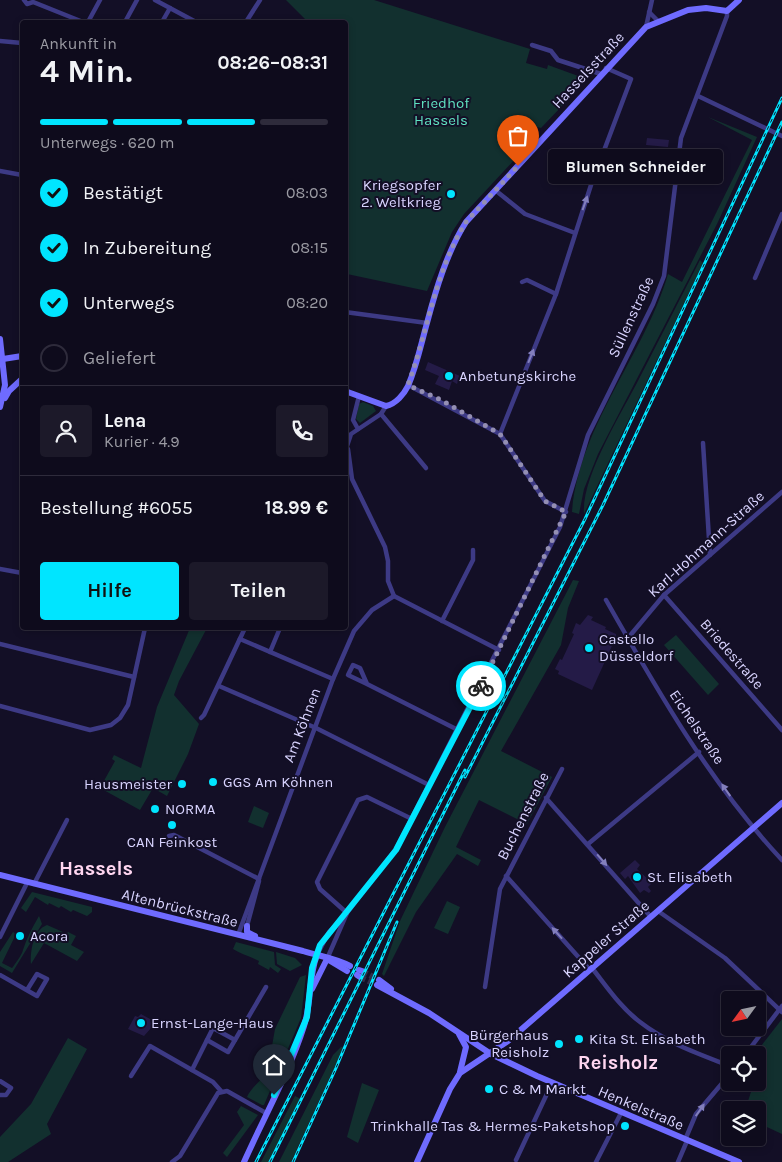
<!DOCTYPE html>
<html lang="de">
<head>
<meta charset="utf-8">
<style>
  body { margin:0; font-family:Karla,sans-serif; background:#1c1929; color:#f1f3f6; height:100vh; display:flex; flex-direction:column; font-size:19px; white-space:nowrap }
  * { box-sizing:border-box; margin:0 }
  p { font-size:16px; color:#9b9ba3 }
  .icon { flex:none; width:28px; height:28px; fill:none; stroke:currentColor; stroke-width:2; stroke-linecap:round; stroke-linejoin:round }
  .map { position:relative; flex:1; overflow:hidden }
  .drawer { position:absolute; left:20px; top:20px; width:328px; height:610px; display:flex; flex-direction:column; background:#0e0b1c; border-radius:5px; box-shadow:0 2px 8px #0003,0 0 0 1px #2e2b3b }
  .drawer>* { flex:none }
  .needle { width:32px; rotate:237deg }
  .controls { position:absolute; left:721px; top:991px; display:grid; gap:10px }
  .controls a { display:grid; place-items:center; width:45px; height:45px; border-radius:5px; background:#0e0b1c; box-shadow:0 2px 8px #0003,0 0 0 1px #2e2b3b; font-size:25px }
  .pin { position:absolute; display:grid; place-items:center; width:42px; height:42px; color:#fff; margin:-51px -21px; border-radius:50% 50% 50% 0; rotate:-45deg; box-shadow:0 0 5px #0007 }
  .pin .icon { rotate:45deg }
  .courier { position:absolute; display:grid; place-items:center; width:50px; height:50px; margin:-25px; border:4px solid #00e5ff; border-radius:50%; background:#fff; color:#222; box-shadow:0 1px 6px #0007 }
  .bubble { position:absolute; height:35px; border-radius:5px; background:#0e0b1c; box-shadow:0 2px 8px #0003,0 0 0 1px #2e2b3b; font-size:16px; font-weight:700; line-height:35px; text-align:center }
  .headline em { font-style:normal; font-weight:700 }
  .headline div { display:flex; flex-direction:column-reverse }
  .headline { display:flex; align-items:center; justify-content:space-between; height:85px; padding:0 20px }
  h1 { font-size:32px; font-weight:700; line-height:38px }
  .bar { display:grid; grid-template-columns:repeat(4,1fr); gap:8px 5px; align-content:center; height:60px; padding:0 20px }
  .bar i { height:6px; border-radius:4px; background:#2e2b3b }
  .bar .current { background:#00e5ff }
  .bar p { grid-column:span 4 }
  .line { display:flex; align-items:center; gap:12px; padding:0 20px; border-top:1px solid #2e2b3b }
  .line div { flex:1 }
  .round { display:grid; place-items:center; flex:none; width:52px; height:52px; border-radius:5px; background:#1c1929 }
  ol { padding:0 20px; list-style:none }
  li { display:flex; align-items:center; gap:15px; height:55px }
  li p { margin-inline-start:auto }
  li .icon { padding:5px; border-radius:50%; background:#00e5ff; color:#111; stroke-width:4 }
  li:last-child { color:#9b9ba3 }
  li i { width:28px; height:28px; border:2px solid #2e2b3b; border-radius:50% }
  .button { display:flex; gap:10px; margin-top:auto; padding:10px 20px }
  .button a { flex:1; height:58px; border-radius:5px; background:#00e5ff; color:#111; font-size:20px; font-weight:700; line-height:58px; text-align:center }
  .button a+a { background:#1c1929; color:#f1f3f6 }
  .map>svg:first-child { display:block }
  .green { fill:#12302f }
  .building { fill:#241b47 }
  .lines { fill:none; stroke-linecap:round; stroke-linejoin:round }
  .secondary-tunnel { stroke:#312d47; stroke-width:6; stroke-dasharray:6 3; stroke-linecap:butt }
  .street { stroke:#3d3a85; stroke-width:4.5 }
  .secondary { stroke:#6f6bff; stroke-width:6 }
  .rail-casing { stroke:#00e5ff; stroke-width:3 }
  .rail { stroke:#130f26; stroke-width:1; stroke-dasharray:4; stroke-linecap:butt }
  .oneway { fill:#837fbc }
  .done { stroke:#948fb3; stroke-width:5; stroke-dasharray:0 9 }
  .route { stroke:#00e5ff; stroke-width:6 }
  .poi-dot { fill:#00e5ff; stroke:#130f26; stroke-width:2 }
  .labels { text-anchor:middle; stroke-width:4; stroke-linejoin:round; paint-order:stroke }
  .street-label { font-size:15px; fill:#d9d4ff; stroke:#130f26 }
  .park-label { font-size:15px; fill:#5fe0c0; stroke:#130f26 }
  .poi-label { font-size:15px; fill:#d9d4ff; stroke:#130f26; text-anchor:start }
  .district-label { font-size:20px; font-weight:bold; fill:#ffd6f0; stroke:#130f26 }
</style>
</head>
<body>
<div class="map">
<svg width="782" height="1162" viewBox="0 0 782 1162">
  <rect width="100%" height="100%" fill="#130f26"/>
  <g class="green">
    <polygon points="286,0 374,0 530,49 526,63 547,69 548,65 581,77 581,86 541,128 528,125 518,156 464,214 452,232 427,291 347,274 345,282 345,22 308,22"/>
    <path d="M708,117L757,137L717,224L598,454L584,489L579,514L572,512C579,425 645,354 668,274L682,282L752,140Z"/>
    <path d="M700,260L703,263L584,514C581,477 623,411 640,377C660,338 680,299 700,260Z"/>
    <polygon points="363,402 373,406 376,411 360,423 356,419 359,404"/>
    <polygon points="573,580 579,581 568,608 561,645 501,751 552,777 527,824 479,800 456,847 481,860 478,866 457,854 416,912 384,976 382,974 400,921 445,827"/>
    <polygon points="190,628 207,628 179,681 174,695 199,724 188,754 167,796 153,788 140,810 100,788 115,761 112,759 114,755 141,768 157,707"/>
    <polygon points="676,635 719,684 708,695 664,645"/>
    <polygon points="254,806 269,813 263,828 248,822"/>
    <polygon points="32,892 92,907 92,912 87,916 73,910 71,912 61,906 59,908 49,903 48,905 35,897 26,912 21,908"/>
    <polygon points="447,901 460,907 448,934 434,928"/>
    <path d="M39,916L42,924L12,973L0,966V952L13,932L16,934L2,963L12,968L13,967C16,962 22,955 23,950C27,938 31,930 39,916Z"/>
    <path d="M47,925L63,932L60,937L63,939L68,932L76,936L71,945L84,952L77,961L44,943L31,964C30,952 33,930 47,925Z"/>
    <path d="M236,942L274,952L275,965L281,969L278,973L270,967L269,970L258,964L259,961C249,956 241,954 233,949Z"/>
    <polygon points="276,952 295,958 302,965 290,971 277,964"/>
    <path d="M306,975L301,1018L264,1105H262L247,1097C252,1086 263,1079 272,1068L269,1063L275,1029L300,977Z"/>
    <polygon points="782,1019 782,1134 758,1123 758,1110 745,1110 754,1083 758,1082 758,1055 754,1055"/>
    <polygon points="68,1038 87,1049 47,1124 51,1134 8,1162 0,1162 0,1137 31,1104"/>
    <polygon points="341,1047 343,1047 338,1060 291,1162 279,1162 333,1055"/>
    <polygon points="362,1083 379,1090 358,1143 347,1137"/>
    <polygon points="295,1096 301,1099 269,1162 261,1162"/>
    <polygon points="241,1106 258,1115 227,1157 223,1153 244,1125 237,1112"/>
  </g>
  <g class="building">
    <polygon points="647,138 669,140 668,147 646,145"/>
    <polygon points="428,362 460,376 457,384 452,381 449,390 435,384 439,376 425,370"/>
    <polygon points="588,615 593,617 591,620 606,627 605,629 616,634 616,637 592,690 558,674 559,671 555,669 560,659 562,660 574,634 572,633 576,623 580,625"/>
    <polygon points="635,860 640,865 637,869 652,883 648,887 651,891 649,893 644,890 640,893 628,876 625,879 620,873"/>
    <polygon points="141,1014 150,1019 152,1027 144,1036 128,1029 135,1016 138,1017"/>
  </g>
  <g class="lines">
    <g class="secondary-tunnel">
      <polyline points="362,971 379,980"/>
      <polyline points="360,977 377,985"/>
    </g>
    <g class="street">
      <polyline points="24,0 27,4 33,2 83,22"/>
      <polyline points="155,0 196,22"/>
      <polyline points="649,12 658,21"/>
      <polyline points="88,22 100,0"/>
      <polyline points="125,22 137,0"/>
      <polyline points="162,22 170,8"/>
      <polyline points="246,22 260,0"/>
      <polyline points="646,27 652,0"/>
      <polyline points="0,41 22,43"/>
      <polyline points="532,45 551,51 558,60 601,74"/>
      <polyline points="698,96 782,136"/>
      <polyline points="0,171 22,175"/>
      <polyline points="495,190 525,214 575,233"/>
      <polyline points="755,278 782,214"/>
      <polyline points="522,282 527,280 556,294"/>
      <polyline points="345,312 427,323"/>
      <polyline points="408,385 500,434 545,501 566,512"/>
      <polyline points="381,414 426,468"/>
      <polyline points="358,429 353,420 359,396"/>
      <polyline points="500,434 556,294 591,185 631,79 606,68"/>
      <polyline points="703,443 710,555"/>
      <polyline points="346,449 351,434 381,414 386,406"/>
      <polyline points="348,449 352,479 385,547 388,561 388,581 394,596 499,650"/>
      <polyline points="0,569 22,573"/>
      <polyline points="664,595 782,730"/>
      <path d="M606,600C657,690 710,783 782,860"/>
      <polyline points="442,621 473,560 473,550"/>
      <polyline points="628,638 664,595 782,492"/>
      <polyline points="240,639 333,679"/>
      <polyline points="0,644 134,677"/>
      <polyline points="270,652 280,628"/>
      <polyline points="367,684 348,675 353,665 360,668 367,684 458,730"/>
      <polyline points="219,686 316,728 429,785"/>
      <polyline points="0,706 90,730 111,725 120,718 128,705 145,628"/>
      <polyline points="201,718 204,715 245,628"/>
      <polyline points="546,798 651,917"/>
      <polyline points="169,836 174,835 180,838 259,879"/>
      <polyline points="588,844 699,752"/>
      <polyline points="506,876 590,970"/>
      <polyline points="34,884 67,820"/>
      <polyline points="658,911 725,958 782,1012"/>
      <polyline points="347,913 320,889 317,882 358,800 367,797 412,819"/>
      <polyline points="247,926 259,881"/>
      <polyline points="238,935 333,679 354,631 372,610 394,596"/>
      <polyline points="0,937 27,883"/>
      <polyline points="317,955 329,932 347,913 396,849 560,527 588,435 653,304 664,276 681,138 727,16 727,11"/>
      <polyline points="327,959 347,913"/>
      <path d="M592,968C607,987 621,1008 640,1022C667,1043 699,1054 730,1066"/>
      <polyline points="0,975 37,996 47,979 37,974 27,990"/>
      <polyline points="485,987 500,889 562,769"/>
      <polyline points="207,1040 228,1052 266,987"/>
      <polyline points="745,1055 782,1006"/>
      <polyline points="192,1070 213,1028 235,1040"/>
      <polyline points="131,1076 150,1046 213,1082 221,1091"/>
      <polyline points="0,1081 11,1088 6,1095 0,1095"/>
      <polyline points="685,1140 696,1114 730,1074"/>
      <polyline points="516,1160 552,1083"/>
      <polyline points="172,1162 180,1156 218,1093 227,1091 266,1113"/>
      <polyline points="596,1162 621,1113"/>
      <polyline points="678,1162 687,1141"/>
    </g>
    <g class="secondary">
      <polyline points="0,339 5,385 0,407"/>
      <polyline points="3,359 22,356"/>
      <path d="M345,391L386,406C396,404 404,394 408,386C417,365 421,344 427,323C436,289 447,252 466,222L646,27L688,10L706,8L727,11L739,0"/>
      <polyline points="5,398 9,391 22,379"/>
      <path d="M0,875L303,951C319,956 335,958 350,966"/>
      <polyline points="247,926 247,932 255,936"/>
      <polyline points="327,959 347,971"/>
      <polyline points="359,970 362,971"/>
      <polyline points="357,975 360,977"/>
      <polyline points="379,980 391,989"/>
      <polyline points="377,985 429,1013 491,1054 537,1076 739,1162"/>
      <polyline points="312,989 327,959"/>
      <polyline points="459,1034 466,1047 460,1072"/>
      <path d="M244,1162C264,1117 289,1073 304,1026C312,1002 308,978 317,955"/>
      <polyline points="417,1162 450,1089 460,1073 508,1041 782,803"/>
    </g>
    <g class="rail-casing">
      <g id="rail">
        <polyline points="465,777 603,505 782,122"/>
        <polyline points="256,1162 585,519 782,98"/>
        <polyline points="270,1162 465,770"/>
        <polyline points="293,1162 336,1068 397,922"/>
      </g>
    </g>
    <use href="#rail" class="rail"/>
  </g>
  <defs><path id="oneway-solid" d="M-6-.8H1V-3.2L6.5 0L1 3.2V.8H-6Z" transform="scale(1.25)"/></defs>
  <g class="oneway">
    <use href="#oneway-solid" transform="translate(585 203) rotate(-71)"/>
    <use href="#oneway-solid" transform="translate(531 356) rotate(-68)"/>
    <use href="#oneway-solid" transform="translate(726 790) rotate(-125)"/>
    <use href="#oneway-solid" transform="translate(602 860) rotate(49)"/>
    <use href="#oneway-solid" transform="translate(557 933) rotate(-132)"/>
    <use href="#oneway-solid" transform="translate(700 1110) rotate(-55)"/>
  </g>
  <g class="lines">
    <path class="done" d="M481,686L566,512L545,501L500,434L441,400L408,385C428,331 435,271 466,222L518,166"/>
    <polyline class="route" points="274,1095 307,1017 312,968 320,945 396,850 481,686"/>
  </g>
  <g class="poi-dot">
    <circle cx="451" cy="194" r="5"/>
    <circle cx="449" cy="376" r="5"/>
    <circle cx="589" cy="648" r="5"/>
    <circle cx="213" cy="782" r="5"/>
    <circle cx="182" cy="784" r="5"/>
    <circle cx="155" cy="809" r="5"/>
    <circle cx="172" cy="825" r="5"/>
    <circle cx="637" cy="877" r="5"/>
    <circle cx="20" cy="936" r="5"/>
    <circle cx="141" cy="1023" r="5"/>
    <circle cx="579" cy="1039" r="5"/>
    <circle cx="559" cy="1044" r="5"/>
    <circle cx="489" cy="1089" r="5"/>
    <circle cx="625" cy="1126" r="5"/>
  </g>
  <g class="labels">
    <g class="street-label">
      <text transform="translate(588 70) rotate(-47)" y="5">Hasselsstraße</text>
      <text transform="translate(631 317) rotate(-65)" y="5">Süllenstraße</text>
      <text transform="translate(706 544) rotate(-42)" y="5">Karl-Hohmann-Straße</text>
      <text transform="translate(732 654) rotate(49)" y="5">Briedestraße</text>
      <text transform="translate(302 725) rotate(-69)" y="5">Am Köhnen</text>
      <text transform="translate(697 727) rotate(56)" y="5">Eichelstraße</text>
      <text transform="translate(523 816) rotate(-63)" y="5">Buchenstraße</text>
      <text transform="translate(180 908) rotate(14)" y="5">Altenbrückstraße</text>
      <text transform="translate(606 939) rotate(-41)" y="5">Kappeler Straße</text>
      <text transform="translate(641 1108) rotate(23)" y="5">Henkelstraße</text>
    </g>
    <g class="park-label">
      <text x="441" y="108">Friedhof<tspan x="441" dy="17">Hassels</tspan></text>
    </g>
    <g class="poi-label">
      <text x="441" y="190" text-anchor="end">Kriegsopfer<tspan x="441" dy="17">2. Weltkrieg</tspan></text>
      <text x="459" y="381">Anbetungskirche</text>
      <text x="599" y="644">Castello<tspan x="599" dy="17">Düsseldorf</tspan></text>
      <text x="223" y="787">GGS Am Köhnen</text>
      <text x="172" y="789" text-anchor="end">Hausmeister</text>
      <text x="165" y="814">NORMA</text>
      <text x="172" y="847" text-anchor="middle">CAN Feinkost</text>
      <text x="647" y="882">St. Elisabeth</text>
      <text x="30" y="941">Acora</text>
      <text x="151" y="1028">Ernst-Lange-Haus</text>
      <text x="549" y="1040" text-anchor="end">Bürgerhaus<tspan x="549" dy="17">Reisholz</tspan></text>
      <text x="589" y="1044">Kita St. Elisabeth</text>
      <text x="499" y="1094">C &amp; M Markt</text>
      <text x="615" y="1131" text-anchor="end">Trinkhalle Tas &amp; Hermes-Paketshop</text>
    </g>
    <g class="district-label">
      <text x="96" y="875">Hassels</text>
      <text x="618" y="1069">Reisholz</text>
    </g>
  </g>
</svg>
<div class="controls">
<a><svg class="needle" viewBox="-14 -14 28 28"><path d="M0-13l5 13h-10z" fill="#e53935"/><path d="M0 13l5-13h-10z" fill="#9b9ba3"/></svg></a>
<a><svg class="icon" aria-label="locate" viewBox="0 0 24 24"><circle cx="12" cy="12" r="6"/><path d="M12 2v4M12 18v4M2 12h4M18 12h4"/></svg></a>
<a><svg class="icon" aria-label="layers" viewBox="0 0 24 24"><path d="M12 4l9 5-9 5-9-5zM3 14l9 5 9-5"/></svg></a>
</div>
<div class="pin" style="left:518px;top:166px;background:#ea580c"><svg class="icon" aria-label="bag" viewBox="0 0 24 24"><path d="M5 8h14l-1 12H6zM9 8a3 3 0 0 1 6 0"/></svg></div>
<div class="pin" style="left:274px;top:1095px;background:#1f2937"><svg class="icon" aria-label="home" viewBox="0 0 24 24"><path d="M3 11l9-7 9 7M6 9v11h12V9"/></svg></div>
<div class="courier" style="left:481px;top:686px"><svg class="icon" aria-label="bike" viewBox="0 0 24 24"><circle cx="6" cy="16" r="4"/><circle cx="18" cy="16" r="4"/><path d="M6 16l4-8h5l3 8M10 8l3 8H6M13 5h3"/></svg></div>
<div class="bubble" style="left:548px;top:149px;width:175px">Blumen Schneider</div>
<section class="drawer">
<div class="headline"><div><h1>4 Min.</h1><p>Ankunft in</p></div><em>08:26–08:31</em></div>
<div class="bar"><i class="current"></i><i class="current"></i><i class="current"></i><i></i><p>Unterwegs · 620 m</p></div>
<ol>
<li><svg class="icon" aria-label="check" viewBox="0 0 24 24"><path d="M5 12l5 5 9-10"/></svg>Bestätigt<p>08:03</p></li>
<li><svg class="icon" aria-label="check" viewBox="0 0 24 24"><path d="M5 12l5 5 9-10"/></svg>In Zubereitung<p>08:15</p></li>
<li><svg class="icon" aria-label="check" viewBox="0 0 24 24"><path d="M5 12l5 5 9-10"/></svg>Unterwegs<p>08:20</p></li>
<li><i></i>Geliefert</li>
</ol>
<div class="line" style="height:90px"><a class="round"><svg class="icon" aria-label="person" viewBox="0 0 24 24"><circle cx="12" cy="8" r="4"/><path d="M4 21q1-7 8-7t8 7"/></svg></a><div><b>Lena</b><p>Kurier · 4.9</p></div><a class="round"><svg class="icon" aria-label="phone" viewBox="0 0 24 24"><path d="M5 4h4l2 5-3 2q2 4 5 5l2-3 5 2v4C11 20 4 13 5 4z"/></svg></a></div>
<div class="line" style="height:65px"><div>Bestellung #6055</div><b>18.99 €</b></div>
<div class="button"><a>Hilfe</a><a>Teilen</a></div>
</section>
</div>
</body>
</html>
